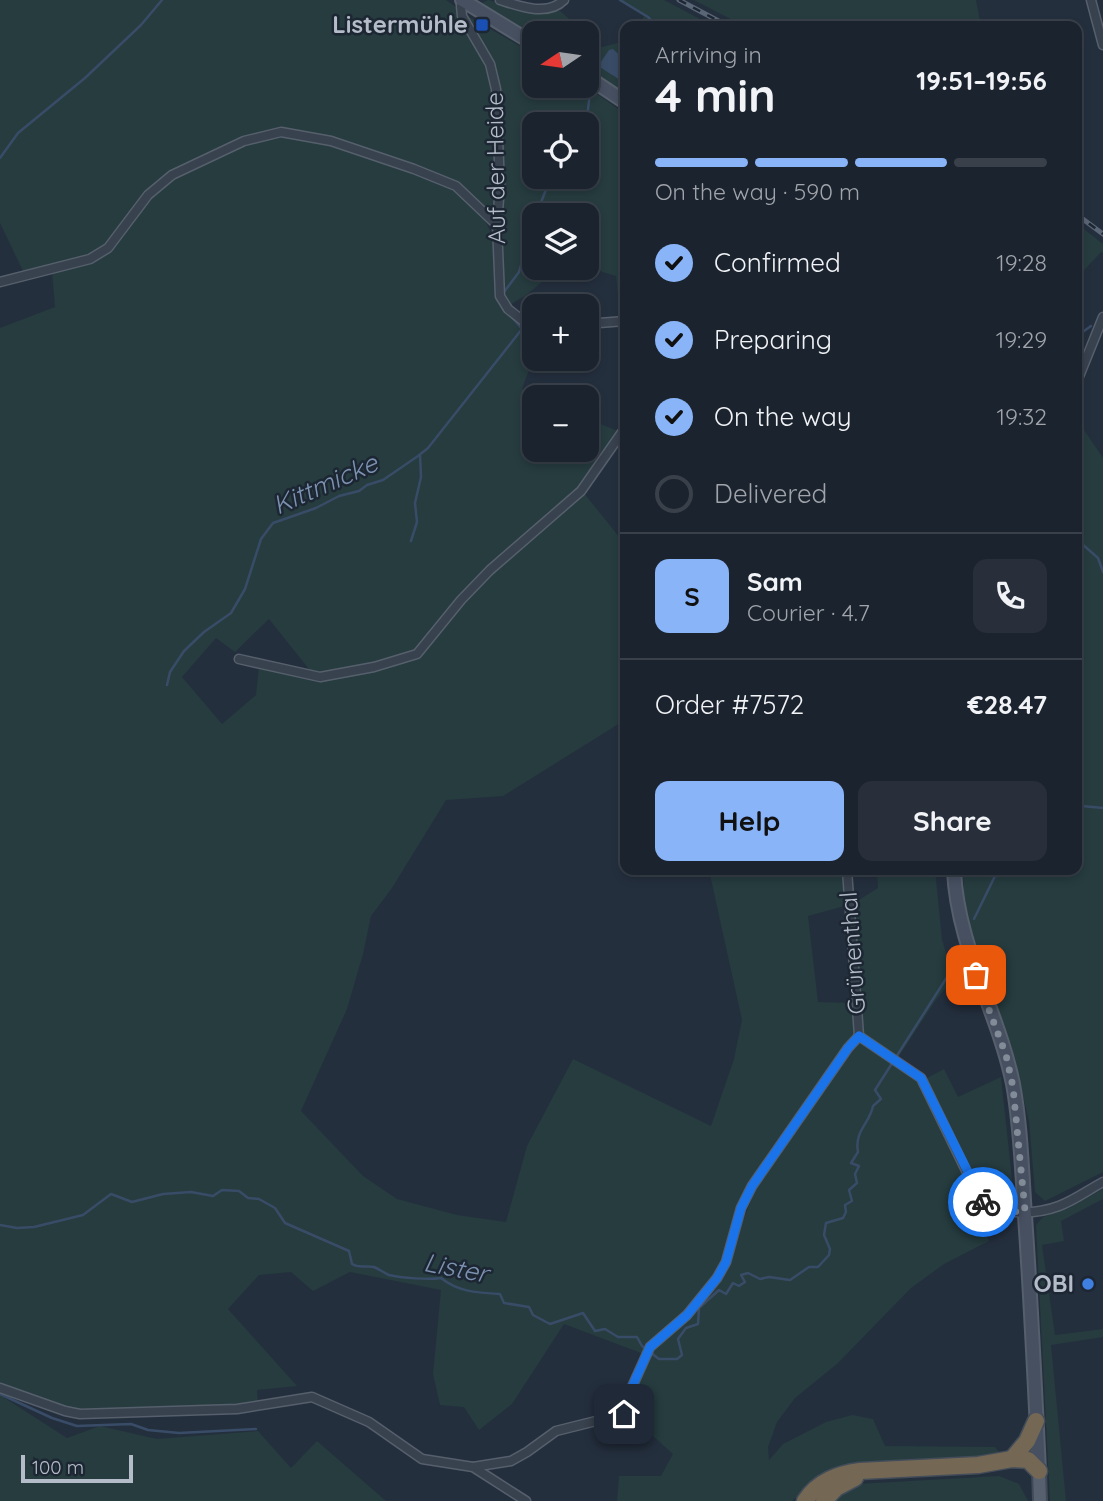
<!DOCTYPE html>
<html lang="en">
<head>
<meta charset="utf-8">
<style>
  body { margin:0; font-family:Quicksand,sans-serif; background:#282f3a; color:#f1f3f6; height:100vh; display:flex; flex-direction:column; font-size:26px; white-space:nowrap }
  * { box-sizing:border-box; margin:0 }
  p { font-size:23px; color:#a0a4aa }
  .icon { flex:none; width:38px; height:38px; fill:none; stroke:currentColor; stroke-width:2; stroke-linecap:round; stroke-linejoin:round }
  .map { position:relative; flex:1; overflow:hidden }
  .side { position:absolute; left:620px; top:21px; width:462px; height:854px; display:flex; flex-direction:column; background:#1b232e; border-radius:14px; box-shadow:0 4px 10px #0003,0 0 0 2px #39404a }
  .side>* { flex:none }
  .needle { width:46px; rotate:257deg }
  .buttons { position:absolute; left:522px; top:21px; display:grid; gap:14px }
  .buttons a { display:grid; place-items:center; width:77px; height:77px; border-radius:14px; background:#1b232e; box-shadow:0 4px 10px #0003,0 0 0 2px #39404a; font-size:35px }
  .scale { position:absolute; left:21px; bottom:18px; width:112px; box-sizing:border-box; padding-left:7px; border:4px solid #b4bcc9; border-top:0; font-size:19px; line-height:24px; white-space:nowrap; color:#b4bcc9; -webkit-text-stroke:5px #1d2633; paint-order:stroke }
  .pin { position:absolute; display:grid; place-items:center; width:60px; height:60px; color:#fff; margin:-30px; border-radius:14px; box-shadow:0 4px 10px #0006 }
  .courier { position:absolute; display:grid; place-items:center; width:70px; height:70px; margin:-35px; border:5px solid #1a73e8; border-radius:50%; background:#fff; color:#222; box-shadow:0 2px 9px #0007 }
  .head em { font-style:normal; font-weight:800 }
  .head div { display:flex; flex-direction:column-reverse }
  .head { display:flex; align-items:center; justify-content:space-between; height:119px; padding:0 35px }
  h1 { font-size:46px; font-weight:800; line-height:52px }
  .bar { display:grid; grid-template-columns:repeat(4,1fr); gap:10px 7px; align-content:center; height:84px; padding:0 35px }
  .bar i { height:9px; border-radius:5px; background:#39404a }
  .bar .active { background:#8ab4f8 }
  .bar p { grid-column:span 4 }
  .line { display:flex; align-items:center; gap:18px; padding:0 35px; border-top:2px solid #39404a }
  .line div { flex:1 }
  .round { display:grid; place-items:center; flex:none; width:74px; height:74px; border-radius:14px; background:#282f3a }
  ol { padding:0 35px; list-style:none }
  li { display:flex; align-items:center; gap:21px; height:77px }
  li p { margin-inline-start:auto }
  li .icon { padding:7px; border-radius:50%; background:#8ab4f8; color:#111; stroke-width:4 }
  li:last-child { color:#a0a4aa }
  li i { width:38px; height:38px; border:4px solid #39404a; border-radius:50% }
  .action { display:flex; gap:14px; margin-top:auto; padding:14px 35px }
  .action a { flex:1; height:80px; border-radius:14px; background:#8ab4f8; color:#111; font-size:28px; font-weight:800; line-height:80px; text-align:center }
  .action a+a { background:#282f3a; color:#f1f3f6 }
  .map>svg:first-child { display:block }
  .green { fill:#263c3f; fill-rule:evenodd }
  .water { fill:#394c67 }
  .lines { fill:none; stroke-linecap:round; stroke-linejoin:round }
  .stream { stroke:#394c67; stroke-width:2.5 }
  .street-casing { stroke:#565f6c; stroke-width:11 }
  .secondary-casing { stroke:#565f6c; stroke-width:16 }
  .primary-casing { stroke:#414a57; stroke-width:16 }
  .highway-casing { stroke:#434c59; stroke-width:19 }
  .street { stroke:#38414e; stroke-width:8 }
  .secondary { stroke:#465061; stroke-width:12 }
  .primary { stroke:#56606e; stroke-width:12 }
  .highway { stroke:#746855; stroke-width:16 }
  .rail-casing { stroke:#5a6575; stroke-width:5 }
  .rail { stroke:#1d2633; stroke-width:2.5; stroke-dasharray:8; stroke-linecap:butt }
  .done { stroke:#828b98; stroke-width:7; stroke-dasharray:0 12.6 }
  .route { stroke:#1a73e8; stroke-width:9 }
  .transit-dot { fill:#1a4fb4; stroke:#1d2633; stroke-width:2.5 }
  .shop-dot { fill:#3f7fe0; stroke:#1d2633; stroke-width:2.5 }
  .labels { text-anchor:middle; stroke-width:5; stroke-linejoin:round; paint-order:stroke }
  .poi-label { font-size:24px; font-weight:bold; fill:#b4bcc9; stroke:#1d2633; text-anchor:end }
  .street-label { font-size:24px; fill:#b4bcc9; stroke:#1d2633 }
  .water-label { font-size:26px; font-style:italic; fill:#7c92b1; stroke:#1d2633 }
</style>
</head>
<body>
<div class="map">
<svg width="1103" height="1501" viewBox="0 0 1103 1501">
  <rect width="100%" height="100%" fill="#242f3e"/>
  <g class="green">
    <path d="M0,0H446L456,7C460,29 476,45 486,65C497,89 497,179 494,207L487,210L459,184L280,129L205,157L148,193L108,246L90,257L24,273L0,223Z"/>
    <polygon points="488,0 537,11 560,11 586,33 534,33 534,36 480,4"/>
    <polygon points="618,0 664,0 713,26 640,26 644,16"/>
    <polygon points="694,0 976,0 981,26 744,26"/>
    <path d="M469,17L534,54V86H586L625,114V317H620L616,276L586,267V215H534V268H559L525,296L511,304L502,287L501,226L504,189L495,75L467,22ZM534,124H586V177H534Z"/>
    <polygon points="586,34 602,47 625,41 625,92 586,69"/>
    <path d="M281,134C330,146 444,168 476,207C484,217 490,228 493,241C499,267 488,295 511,317C519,324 523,328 534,329V356L522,389L540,397H534V450H586V418L620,432L580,490L488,567L416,651L402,657L323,674L312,673L269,619L235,652L216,638L182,677L222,724L256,695L259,666L315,679L421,655L463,601L492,572L583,492L625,544V720L503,796L446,800L392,888L371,916L363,954L347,1009L301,1111L363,1176L397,1199L457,1215L506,1222L527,1146L573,1059L711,1126L734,1059L742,1020L709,870H845L848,905L808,916L818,1002L853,1003L854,1034L801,1114L752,1183L727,1262L757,1185L860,1041L915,1074L923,1086L986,1215L980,1220L989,1241L944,1264L911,1288L837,1364L795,1398L777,1422L768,1447L769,1460L783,1444L826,1422L852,1415L873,1419L885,1446L995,1447L1002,1455L980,1458L855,1464L826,1472L792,1501H617L619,1476H661L673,1454L654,1437L626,1419L649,1356L564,1324L512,1404L479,1430L464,1407L440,1405L433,1374L441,1290L350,1272L313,1291L291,1272L259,1275L228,1309L297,1386L257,1390L258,1404L238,1407L100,1412L65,1409L0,1385V328L55,307L52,272L109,250L149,196L173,177L245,144Z"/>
    <polygon points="1076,223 1103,244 1103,253 1101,252 1076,279"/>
    <polygon points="1076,418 1103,458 1103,1172 1045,1201 1035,1192 1029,1122 1016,1064 976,949 964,901 963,870 1076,870"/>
    <polygon points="877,870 935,870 942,940 954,978 935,1001 897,1059 861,1035 851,905 878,888"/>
    <polygon points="944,1069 958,1097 1001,1077 1014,1198 1002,1207 993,1204 983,1195 925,1079"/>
    <polygon points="1103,1189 1103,1199 1061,1221 1064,1241 1042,1245 1055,1335 1103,1329 1103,1337 1051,1345 1066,1501 1050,1501 1036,1225 1043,1217 1067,1209"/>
    <polygon points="0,1395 67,1438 100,1426 157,1439 258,1431 291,1468 317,1441 386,1501 0,1501"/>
    <polygon points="999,1476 1019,1484 1028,1501 832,1501 857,1484"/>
  </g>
  <polygon class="water" points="613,49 625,60 625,83 598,66 609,50"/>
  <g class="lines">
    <g class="stream">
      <polyline points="620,0 648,17 657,26"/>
      <polyline points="582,124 587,117 590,93"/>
      <polyline points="0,158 18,133 85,78 141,25 162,0"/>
      <polyline points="536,215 551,177"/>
      <polyline points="504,292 519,272 534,221"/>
      <polyline points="1076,331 1084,331 1091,326"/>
      <polyline points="1076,533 1080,533 1081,543 1098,558 1103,572"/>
      <polyline points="411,541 417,522 415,503 421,477 420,455"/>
      <polyline points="167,685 170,672 184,651 204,632 231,613 245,589 261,539 273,523 316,508 339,496 359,491 367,485 383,480 418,456 428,448 522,329 509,314"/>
      <polyline points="1076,809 1082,806 1103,808"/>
      <polyline points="974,919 995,876 998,876 1001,870"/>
      <path d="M0,1225L17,1228L34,1227L83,1215L111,1194L132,1202L163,1194L191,1192L213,1196L222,1190L239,1191L248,1198L259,1199L275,1208L285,1223L349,1251L352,1264C360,1269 365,1265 374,1267C379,1269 384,1273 389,1275C401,1278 430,1280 441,1278C458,1292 479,1293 500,1294L504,1303L529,1307L533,1315L550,1324L583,1313L595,1331L605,1329L618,1337H637L642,1346L659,1359H677L682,1355L678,1339L686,1328L698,1324L699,1308L719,1290L726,1294L733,1283L739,1286L745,1282L741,1275L748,1273L760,1279L769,1277L790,1280L809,1267H818L829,1255L830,1249L824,1235L826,1223L843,1218L846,1212L845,1205L852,1201L849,1190L857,1183L855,1174L859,1166L851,1163L858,1152C854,1131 870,1123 873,1106L881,1099L875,1090L949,974"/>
      <polyline points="0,1394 52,1418 77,1426 131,1424 148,1430 179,1433 256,1429"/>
    </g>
    <g class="street-casing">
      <g id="street">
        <polyline points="465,0 461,6 462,16 490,64 496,89 500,186 497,225 500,296 508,309 527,324 534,326"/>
        <path d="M500,0C519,6 547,17 564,0"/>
        <polyline points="1091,0 1103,45"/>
        <polyline points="0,282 90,259 108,248 148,195 172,175 244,141 281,132 331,141 414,169 456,186 497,225"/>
        <polyline points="586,324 625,321"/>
        <polyline points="1076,384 1103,317"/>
        <polyline points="239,659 320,677 374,667 417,654 461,600 490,570 581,491 625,428"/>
        <polyline points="847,870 859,1036"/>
        <path d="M859,1036L921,1078L978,1195C994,1217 1035,1215 1059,1206C1075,1200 1088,1190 1103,1182"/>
        <polyline points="0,1388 65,1411 80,1414 237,1409 312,1397 369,1422 422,1459 473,1467 526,1501"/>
        <polyline points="473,1467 511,1461 527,1452 556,1431 624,1414 632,1387 650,1347 687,1315 717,1278 726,1262 741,1208 752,1186 848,1048 859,1036"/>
      </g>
    </g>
    <g class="secondary-casing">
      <g id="secondary">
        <polyline points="462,0 534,44"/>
        <polyline points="586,76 625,102"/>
        <path d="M954,870C957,946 998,1011 1013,1084C1021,1127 1022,1173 1025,1216C1031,1301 1035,1386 1039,1471"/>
      </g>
    </g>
    <g class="primary-casing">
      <polyline id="primary" points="1039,1471 1040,1501"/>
    </g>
    <g class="highway-casing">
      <g id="highway">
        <polyline points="1012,1459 1027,1441 1036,1421"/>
        <path d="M805,1501C818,1481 838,1474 860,1471L978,1465L1012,1459L1028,1460L1039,1471"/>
        <polyline points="824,1501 836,1488 855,1478"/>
      </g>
    </g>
    <use href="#street" class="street"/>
    <use href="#secondary" class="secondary"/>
    <use href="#primary" class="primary"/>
    <use href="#highway" class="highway"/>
    <g class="rail-casing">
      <g id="rail">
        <polyline points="679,0 728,26"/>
        <polyline points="1076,214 1103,234"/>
      </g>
    </g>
    <use href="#rail" class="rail"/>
  </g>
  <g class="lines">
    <path class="done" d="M976,975L1006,1055L1013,1087L1025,1211C1008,1212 996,1212 983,1202"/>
    <polyline class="route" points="624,1414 632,1387 650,1347 687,1315 717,1278 726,1262 741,1208 752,1186 848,1048 859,1036 921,1078 983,1202"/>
  </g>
  <rect class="transit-dot" x="475" y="18" width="14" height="14" rx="3.5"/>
  <circle class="shop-dot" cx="1088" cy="1284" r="7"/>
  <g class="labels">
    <g class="poi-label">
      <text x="468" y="33">Listermühle</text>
      <text x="1074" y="1292">OBI</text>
    </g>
    <g class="street-label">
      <text transform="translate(496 168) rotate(-91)" y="8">Auf der Heide</text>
      <text transform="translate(853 953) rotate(-94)" y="8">Grünenthal</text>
    </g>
    <g class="water-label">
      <text transform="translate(325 484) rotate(-24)" y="9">Kittmicke</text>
      <text transform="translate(456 1268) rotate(11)" y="9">Lister</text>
    </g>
  </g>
</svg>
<div class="buttons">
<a><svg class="needle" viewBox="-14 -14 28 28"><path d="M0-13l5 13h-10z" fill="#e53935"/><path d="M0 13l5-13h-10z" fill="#a0a4aa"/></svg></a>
<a><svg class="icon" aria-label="locate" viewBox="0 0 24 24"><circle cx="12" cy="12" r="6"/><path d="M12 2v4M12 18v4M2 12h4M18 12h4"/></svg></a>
<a><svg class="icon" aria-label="layers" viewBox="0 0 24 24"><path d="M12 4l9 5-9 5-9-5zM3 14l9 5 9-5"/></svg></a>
<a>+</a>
<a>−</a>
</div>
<div class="scale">100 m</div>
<div class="pin" style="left:976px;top:975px;background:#ea580c"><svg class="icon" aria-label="bag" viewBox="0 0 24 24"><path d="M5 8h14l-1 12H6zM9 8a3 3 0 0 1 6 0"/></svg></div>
<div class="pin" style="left:624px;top:1414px;background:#1f2937"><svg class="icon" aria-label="home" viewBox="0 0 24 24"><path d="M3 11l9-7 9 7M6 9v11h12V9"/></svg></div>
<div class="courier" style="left:983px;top:1202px"><svg class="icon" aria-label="bike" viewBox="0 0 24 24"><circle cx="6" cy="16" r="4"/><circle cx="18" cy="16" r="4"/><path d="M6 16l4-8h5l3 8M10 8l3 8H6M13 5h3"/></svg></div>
<section class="side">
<div class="head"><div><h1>4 min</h1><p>Arriving in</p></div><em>19:51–19:56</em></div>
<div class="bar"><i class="active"></i><i class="active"></i><i class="active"></i><i></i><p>On the way · 590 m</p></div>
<ol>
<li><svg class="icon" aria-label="check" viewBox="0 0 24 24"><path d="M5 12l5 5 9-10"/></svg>Confirmed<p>19:28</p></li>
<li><svg class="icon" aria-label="check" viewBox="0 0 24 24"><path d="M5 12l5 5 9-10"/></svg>Preparing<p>19:29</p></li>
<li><svg class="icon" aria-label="check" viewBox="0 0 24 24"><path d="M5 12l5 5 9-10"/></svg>On the way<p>19:32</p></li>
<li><i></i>Delivered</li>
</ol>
<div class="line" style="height:126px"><b class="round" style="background:#8ab4f8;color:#111">S</b><div><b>Sam</b><p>Courier · 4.7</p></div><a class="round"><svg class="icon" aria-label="phone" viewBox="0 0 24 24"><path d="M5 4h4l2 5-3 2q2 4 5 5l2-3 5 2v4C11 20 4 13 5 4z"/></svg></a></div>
<div class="line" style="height:91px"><div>Order #7572</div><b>€28.47</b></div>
<div class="action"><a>Help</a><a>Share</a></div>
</section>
</div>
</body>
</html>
